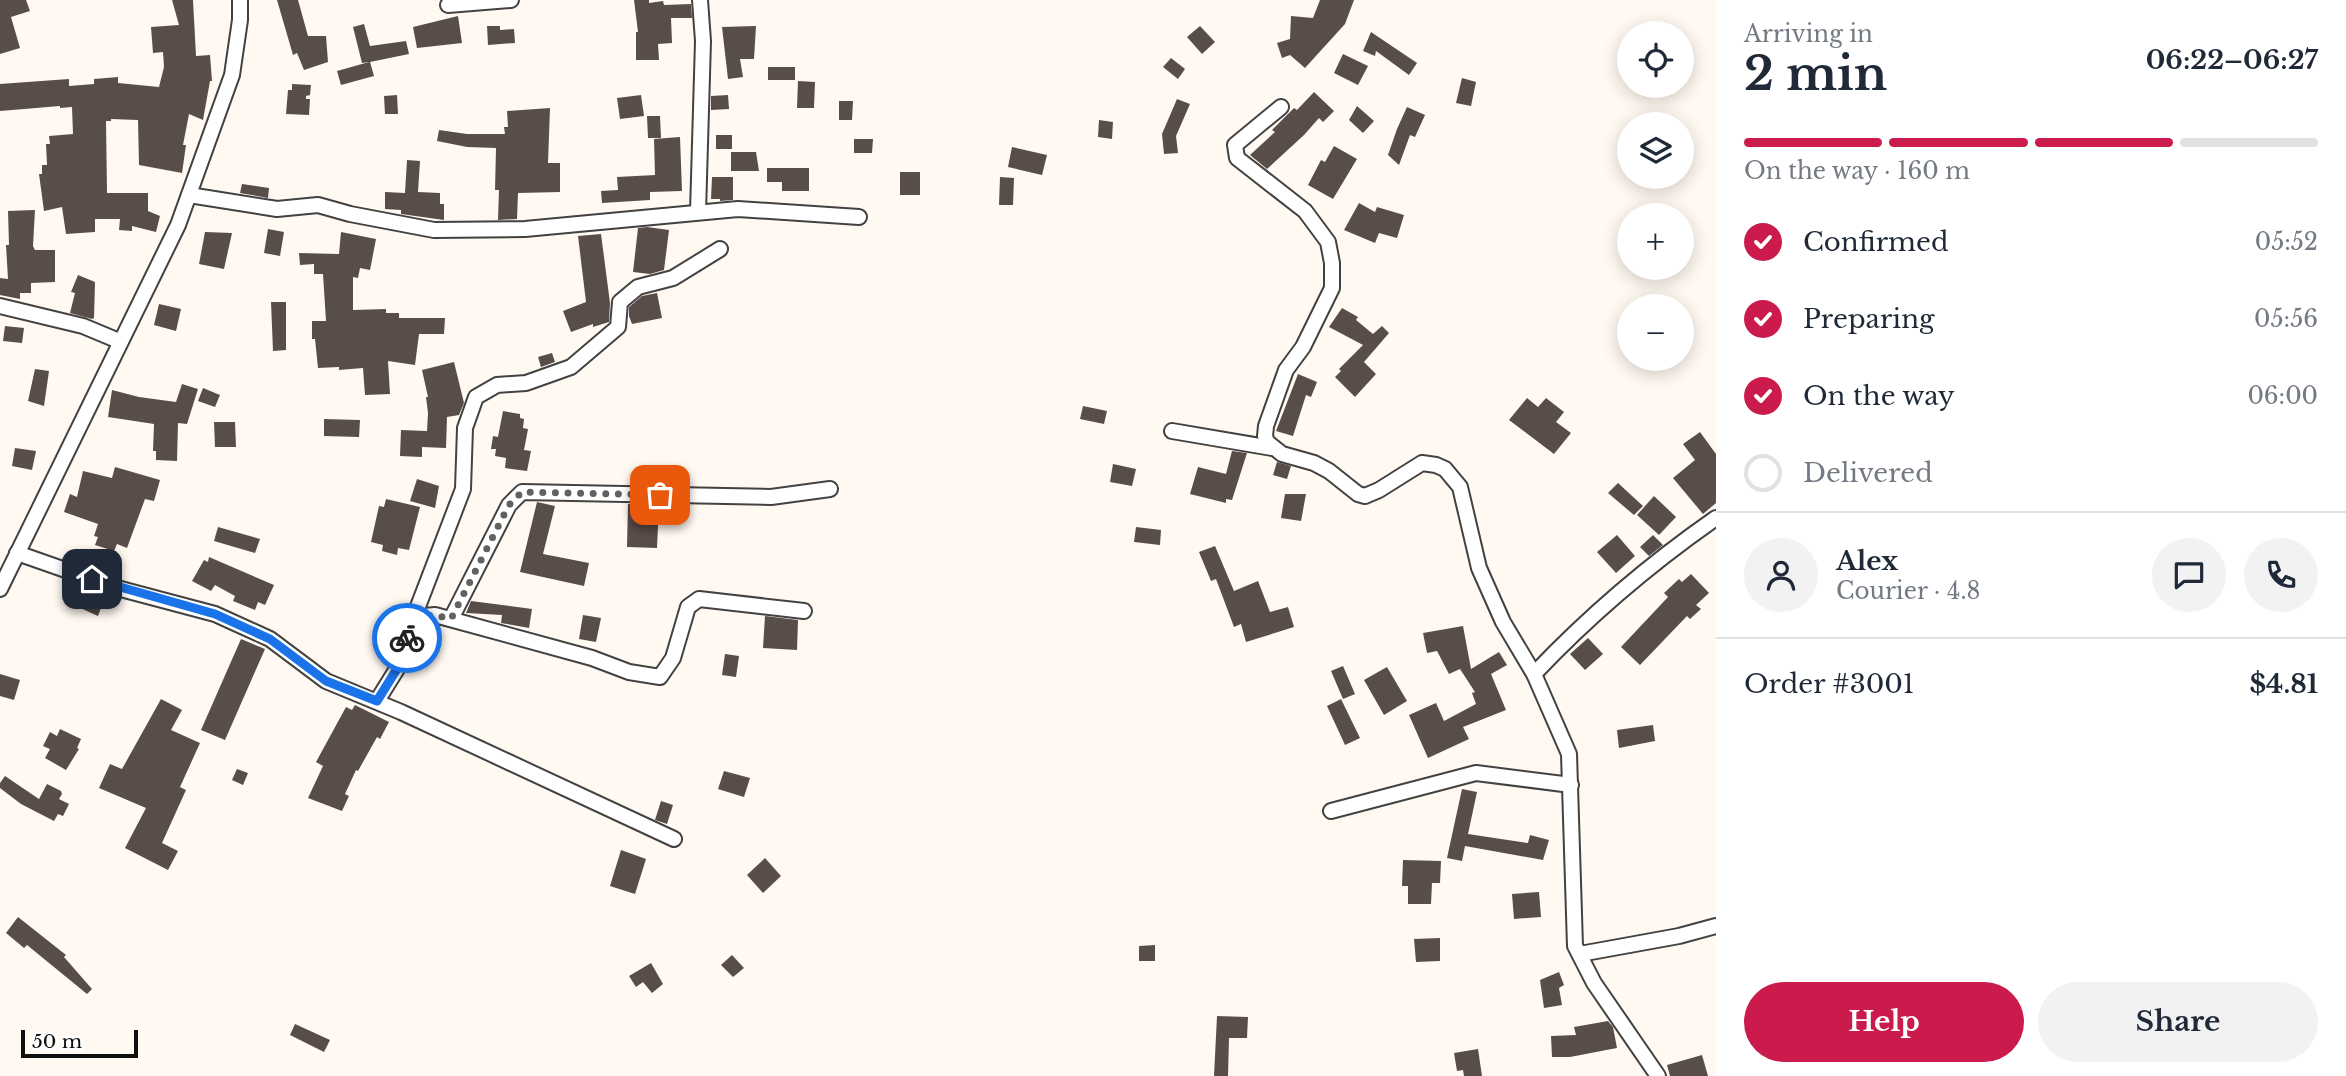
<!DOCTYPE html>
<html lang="en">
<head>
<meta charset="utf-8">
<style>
  body { margin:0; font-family:"Libre Baskerville",serif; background:#f2f2f3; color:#1f2937; height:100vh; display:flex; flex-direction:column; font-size:26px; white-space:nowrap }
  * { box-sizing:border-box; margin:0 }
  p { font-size:23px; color:#747a83 }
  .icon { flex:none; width:38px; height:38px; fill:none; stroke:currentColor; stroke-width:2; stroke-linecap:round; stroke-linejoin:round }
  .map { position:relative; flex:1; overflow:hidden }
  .panel { display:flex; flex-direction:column; background:#fff; width:630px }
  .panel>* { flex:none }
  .buttons { position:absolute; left:1617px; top:21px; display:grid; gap:14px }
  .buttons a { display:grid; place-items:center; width:77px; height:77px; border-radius:50%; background:#fff; box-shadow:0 4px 18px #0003; font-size:35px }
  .scale { position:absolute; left:21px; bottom:18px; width:117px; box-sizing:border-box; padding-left:7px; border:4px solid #0f0f0f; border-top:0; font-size:19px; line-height:24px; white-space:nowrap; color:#0f0f0f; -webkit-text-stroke:5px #fff; paint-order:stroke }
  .pin { position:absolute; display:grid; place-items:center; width:60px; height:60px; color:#fff; margin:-30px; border-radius:14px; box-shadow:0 4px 10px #0006 }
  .courier { position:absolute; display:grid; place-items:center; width:70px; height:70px; margin:-35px; border:5px solid #1a73e8; border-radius:50%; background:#fff; color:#222; box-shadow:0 2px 9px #0007 }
  .summary em { font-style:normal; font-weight:800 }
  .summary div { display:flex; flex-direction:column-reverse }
  .summary { display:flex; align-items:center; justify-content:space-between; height:119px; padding:0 28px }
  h1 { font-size:46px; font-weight:800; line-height:52px }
  .bar { display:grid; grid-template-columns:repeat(4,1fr); gap:10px 7px; align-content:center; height:84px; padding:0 28px }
  .bar i { height:9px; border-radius:5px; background:#e0e1e3 }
  .bar .active { background:#cb1b4d }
  .bar p { grid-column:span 4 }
  .line { display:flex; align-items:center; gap:18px; padding:0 28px; border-top:2px solid #e0e1e3 }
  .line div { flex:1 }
  .round { display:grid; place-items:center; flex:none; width:74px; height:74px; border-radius:37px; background:#f2f2f3 }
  ol { padding:0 28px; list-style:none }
  li { display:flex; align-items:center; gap:21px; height:77px }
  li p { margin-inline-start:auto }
  li .icon { padding:7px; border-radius:50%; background:#cb1b4d; color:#fff; stroke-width:4 }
  li:last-child { color:#747a83 }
  li i { width:38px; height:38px; border:4px solid #e0e1e3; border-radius:50% }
  .primary-button { display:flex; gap:14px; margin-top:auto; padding:14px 28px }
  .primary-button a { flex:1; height:80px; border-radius:42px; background:#cb1b4d; color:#fff; font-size:28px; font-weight:800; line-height:80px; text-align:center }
  .primary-button a+a { background:#f2f2f3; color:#1f2937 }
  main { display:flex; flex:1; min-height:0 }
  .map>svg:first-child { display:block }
  .building { fill:#594d4a }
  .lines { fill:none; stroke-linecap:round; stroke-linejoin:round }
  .street-casing { stroke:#424242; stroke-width:18 }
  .street { stroke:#fff; stroke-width:14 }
  .done { stroke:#63615e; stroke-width:7; stroke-dasharray:0 12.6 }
  .route { stroke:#1a73e8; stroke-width:9 }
</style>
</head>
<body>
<main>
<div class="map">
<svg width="1716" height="1076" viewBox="0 0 1716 1076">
  <rect width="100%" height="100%" fill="#fff9f1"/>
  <g class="building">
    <polygon points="0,0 26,0 30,11 11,17 20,48 0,54"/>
    <polygon points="172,0 193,0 196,56 210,55 212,81 210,81 203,120 189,114 183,145 186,145 182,173 139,165 138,120 111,119 111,121 106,121 107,193 148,193 148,211 160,216 156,232 132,226 132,231 119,230 120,219 95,219 95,232 66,234 62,207 44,211 39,174 42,174 42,165 47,165 46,144 50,144 49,136 73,134 72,107 60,108 60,106 0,111 0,84 69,79 69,86 94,84 94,79 118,77 118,83 159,87 164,67 163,52 153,53 151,27 179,25"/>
    <polygon points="277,0 298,0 308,36 326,36 328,62 304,70 297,53 293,55"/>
    <polygon points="634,0 649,0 649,3 663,1 664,5 691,4 692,18 671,18 672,43 658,44 659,60 636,60 636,32 638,32"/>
    <polygon points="1320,0 1354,0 1345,24 1305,68 1290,55 1282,58 1277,43 1290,39 1291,16 1313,18"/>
    <polygon points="458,16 462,43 417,48 413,27"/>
    <polygon points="364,24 370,46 406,41 409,54 370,62 374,76 341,85 337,71 369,62 362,63 353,27"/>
    <polygon points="487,26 500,26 500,30 514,29 515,43 488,45"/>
    <polygon points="756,26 754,59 740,59 743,77 728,79 722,27"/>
    <polygon points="1200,26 1215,42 1202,54 1187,37"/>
    <polygon points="1371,32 1417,63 1409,75 1376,51 1375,56 1363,51"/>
    <polygon points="1343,54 1368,66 1358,85 1334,73"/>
    <polygon points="1171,58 1185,69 1178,79 1163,67"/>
    <rect x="768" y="67" width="27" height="13"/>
    <polygon points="1462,78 1476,82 1471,106 1456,103"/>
    <polygon points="798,81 815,82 814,108 797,108"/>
    <polygon points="292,84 311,85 310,95 306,96 306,99 310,99 309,115 286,114 288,90 292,90"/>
    <polygon points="1314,92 1334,111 1323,122 1319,118 1304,135 1267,169 1250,155 1275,132 1272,130 1294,108 1297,110"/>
    <polygon points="397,95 398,114 385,114 384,96"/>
    <polygon points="641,95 644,116 620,119 617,98"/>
    <polygon points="728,95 729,109 711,110 711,96"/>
    <polygon points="1177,99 1190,104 1176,136 1178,153 1164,154 1162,134"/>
    <polygon points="839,101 853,101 852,120 839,120"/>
    <polygon points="1357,106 1374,121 1363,133 1349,120"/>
    <polygon points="1407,107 1425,115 1415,137 1410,135 1399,165 1388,155 1397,129"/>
    <polygon points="550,108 548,163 560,163 560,192 518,193 517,219 498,220 499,190 495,190 496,148 467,147 437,141 439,130 467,134 505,134 504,127 508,127 507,111"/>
    <polygon points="647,116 660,116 661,138 648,138"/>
    <polygon points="1099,120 1113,122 1112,139 1098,137"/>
    <rect x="716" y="135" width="16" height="14"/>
    <polygon points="680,137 682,191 650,192 650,200 602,203 601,191 618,190 617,177 655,175 654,139"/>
    <polygon points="854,139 873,139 872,153 854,153"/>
    <polygon points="1334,146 1357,159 1333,199 1308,185 1321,160 1325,162"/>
    <polygon points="1012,147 1047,155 1042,175 1008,167"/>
    <polygon points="731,152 756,152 759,171 731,171"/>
    <polygon points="407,160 420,161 418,192 440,193 440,204 444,204 444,220 401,214 401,210 385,209 385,192 405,193"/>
    <polygon points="767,168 809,168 809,191 782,191 782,182 767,182"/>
    <rect x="900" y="172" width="20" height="23"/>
    <polygon points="712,177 733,177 733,200 720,201 720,199 711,199"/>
    <polygon points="1000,177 1014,178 1013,205 999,205"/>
    <polygon points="242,184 269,188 268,198 240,193"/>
    <polygon points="1359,203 1375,212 1377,207 1404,215 1397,238 1379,233 1375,243 1344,230"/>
    <polygon points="35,210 33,246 35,250 55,250 55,282 31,283 31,293 20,293 20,299 0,295 0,278 8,279 6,245 9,245 8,211"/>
    <polygon points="647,227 669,230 664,270 650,274 633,272 638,228"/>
    <polygon points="268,229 284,232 280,256 264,253"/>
    <polygon points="205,232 232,233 224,269 199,264"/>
    <polygon points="341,232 376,239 370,270 360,268 358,278 353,277 353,310 386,309 386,313 399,313 399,318 445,318 444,334 419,334 415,365 388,361 390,394 365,395 363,368 339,370 339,367 318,368 315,339 312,339 312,321 326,321 323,274 314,274 314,264 300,265 299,253 339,254"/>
    <polygon points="601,234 610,303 609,322 593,327 593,324 571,332 563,311 586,302 578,236"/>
    <polygon points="78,275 95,282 94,318 92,319 70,313 75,293 71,292"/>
    <polygon points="657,293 662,318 632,324 629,316 629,307 642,296"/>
    <polygon points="271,302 286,302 286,350 273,351"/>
    <polygon points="159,304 181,309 176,331 154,325"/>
    <polygon points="1342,308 1358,317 1356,320 1373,334 1382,326 1389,333 1364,362 1376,374 1355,397 1335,377 1341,371 1339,369 1363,345 1329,327"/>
    <polygon points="5,326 24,328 22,343 3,341"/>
    <polygon points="552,353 555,362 541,367 538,357"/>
    <polygon points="454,362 464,403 459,415 447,417 446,448 422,447 422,457 400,456 401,430 427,431 428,413 426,397 428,397 422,370"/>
    <polygon points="35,369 49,371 44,406 28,401"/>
    <polygon points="1298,374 1317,382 1311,397 1306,395 1293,436 1276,431"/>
    <polygon points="182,384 198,389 187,424 178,423 177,461 156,460 156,451 153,451 154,424 108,417 112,390 139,397 176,402"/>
    <polygon points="203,388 220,395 215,407 198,401"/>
    <polygon points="1527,398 1538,407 1546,398 1564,412 1556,422 1571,433 1554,454 1509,420"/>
    <polygon points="1083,406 1107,411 1104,424 1080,419"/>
    <polygon points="503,411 520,414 520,418 524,419 523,428 528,429 524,450 531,451 527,471 505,468 506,458 495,456 496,449 491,449 493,436 498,437"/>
    <polygon points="324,419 360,420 359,437 324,436"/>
    <polygon points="214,422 235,422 236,447 215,447"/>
    <polygon points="1700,432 1716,454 1716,503 1703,514 1673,478 1695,460 1683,444"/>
    <polygon points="15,448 36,451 32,470 12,466"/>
    <polygon points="1232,451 1247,453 1232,500 1226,499 1226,503 1190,494 1198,467 1226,474"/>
    <polygon points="1277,462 1291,466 1287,479 1273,475"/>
    <polygon points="1113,464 1136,469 1132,486 1110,482"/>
    <polygon points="115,467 160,480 154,501 145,499 127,548 117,544 114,551 95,545 98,537 94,536 98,524 64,512 70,494 77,497 83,471 112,478"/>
    <polygon points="417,479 439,486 435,508 410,501"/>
    <polygon points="1618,483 1643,506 1634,515 1608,493"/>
    <polygon points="1285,494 1306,494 1301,521 1281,518"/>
    <polygon points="1654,496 1676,517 1659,535 1637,515"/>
    <polygon points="386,499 420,507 409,550 398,548 397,555 382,551 383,545 371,542 379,506 384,507"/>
    <polygon points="537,502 555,506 543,554 589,563 584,586 520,572"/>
    <polygon points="628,504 659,504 657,548 627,547"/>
    <polygon points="218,527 260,539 255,553 214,541"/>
    <polygon points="1136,527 1161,530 1160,545 1134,542"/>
    <polygon points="1617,535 1635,556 1616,573 1597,552"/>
    <polygon points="1653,535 1663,545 1649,556 1640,547"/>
    <polygon points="1215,546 1234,591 1258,581 1270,612 1288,607 1294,627 1246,642 1241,624 1234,627 1216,579 1211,581 1199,552"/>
    <polygon points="209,557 274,585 265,605 258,602 255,610 233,601 235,596 215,585 211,591 192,581 204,560 208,562"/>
    <polygon points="1691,574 1709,593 1696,605 1701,609 1690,619 1687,616 1640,665 1621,647 1668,597 1664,593 1679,579 1682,582"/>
    <polygon points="84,594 103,602 98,616 78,607"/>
    <polygon points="471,601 532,609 529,628 501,623 502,615 466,613"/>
    <polygon points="583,615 601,618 596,642 579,639"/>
    <polygon points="765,616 798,620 797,650 763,648"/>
    <polygon points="1463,626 1471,669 1499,652 1507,665 1491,674 1506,710 1463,727 1469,739 1428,758 1409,715 1436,703 1444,721 1476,704 1472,693 1475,692 1460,669 1449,674 1437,651 1427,653 1423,633"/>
    <polygon points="1588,638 1603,654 1585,670 1570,654"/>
    <polygon points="241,639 265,649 225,740 201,730"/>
    <polygon points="725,654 739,656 736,677 722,675"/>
    <polygon points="1343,666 1355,694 1343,699 1331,671"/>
    <polygon points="1387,667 1407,701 1384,715 1364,680"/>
    <polygon points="0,674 20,680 14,700 0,696"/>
    <polygon points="161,699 182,710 171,730 200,743 180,787 186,790 162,843 178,851 168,870 125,848 146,808 99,788 110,764 122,769"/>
    <polygon points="1341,699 1360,738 1345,745 1327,706"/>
    <polygon points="355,705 389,722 380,739 377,737 358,771 356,770 345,794 349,796 342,811 308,798 323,766 316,762 346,707 352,710"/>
    <polygon points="1653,725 1655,741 1619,748 1617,730"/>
    <polygon points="60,729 81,739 77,748 79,749 66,770 45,758 50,749 43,746 50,732 57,736"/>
    <polygon points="237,769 248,773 243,785 232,780"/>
    <polygon points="724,771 750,778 744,797 718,789"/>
    <polygon points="5,776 39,799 47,784 61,791 62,794 59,799 69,804 63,816 58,814 54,821 21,804 0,788 0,783"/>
    <polygon points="1462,789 1477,792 1468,834 1528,843 1530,835 1549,840 1543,860 1465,846 1462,861 1447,858"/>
    <polygon points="661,801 673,805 667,824 655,820"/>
    <polygon points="621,850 646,859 635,894 610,886"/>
    <polygon points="765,858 781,876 763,893 747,875"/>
    <polygon points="1403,860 1441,861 1440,883 1432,883 1431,904 1408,904 1408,886 1402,886"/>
    <polygon points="1539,892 1541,917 1514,919 1512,894"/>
    <polygon points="18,917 66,955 64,957 92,989 87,994 27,945 24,948 6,933"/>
    <polygon points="1440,938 1440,961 1416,962 1414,939"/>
    <polygon points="1155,945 1155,961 1139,961 1139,946"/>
    <polygon points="732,955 744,968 733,977 721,965"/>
    <polygon points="651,963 663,984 652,993 643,982 636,987 629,976"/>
    <polygon points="1559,972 1564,985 1559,988 1562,1005 1544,1008 1540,980"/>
    <polygon points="1217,1016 1248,1017 1247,1038 1229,1038 1228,1076 1214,1076"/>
    <polygon points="1608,1021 1613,1027 1617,1048 1570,1057 1552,1057 1551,1036 1576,1035 1574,1027"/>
    <polygon points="295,1024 330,1040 324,1052 290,1035"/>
    <polygon points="1478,1049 1482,1076 1464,1076 1463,1070 1457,1071 1454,1053"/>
    <polygon points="1702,1055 1708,1076 1670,1076 1667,1065"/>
  </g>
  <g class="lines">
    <g class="street-casing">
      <g id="street">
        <polyline points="448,5 511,0"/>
        <polyline points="1281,107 1235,145 1237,158 1305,211 1328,242 1332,263 1332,288 1303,347 1286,370 1266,426 1265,436 1267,442 1282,454 1314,463 1329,471 1358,494 1365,496 1379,490 1422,463 1436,465 1445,469 1460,487 1479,568 1503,622 1534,674 1569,754 1575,946 1594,983 1658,1076"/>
        <polyline points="189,195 277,209 318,205 350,214 434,230 525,229 738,209 859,217"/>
        <polyline points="698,212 703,41 700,0"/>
        <polyline points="0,306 83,326 119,341"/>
        <polyline points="1172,431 1272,448"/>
        <polyline points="17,553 117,588 215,614 270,639 326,681 401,712 674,839"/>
        <polyline points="0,589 178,225 232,75 240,20 240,0"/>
        <polyline points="414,617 463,489 465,428 476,397 497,385 526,383 571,367 618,327 620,302 638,287 673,278 720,249"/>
        <polyline points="451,619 509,505 522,492 771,497 830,489"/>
        <path d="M1534,674C1589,616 1650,564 1716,518"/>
        <polyline points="377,701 400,664 414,617 435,615 592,658 629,672 660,677 673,658 688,607 699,599 804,611"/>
        <polyline points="1331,811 1476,773 1571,785"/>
        <polyline points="1580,954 1679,936 1716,926"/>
      </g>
    </g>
    <use href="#street" class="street"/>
  </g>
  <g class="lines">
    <polyline class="done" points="407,638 414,617 435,615 451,619 509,505 522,492 660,495"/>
    <polyline class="route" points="92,579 215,614 270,639 326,681 377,701 400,664 407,638"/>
  </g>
</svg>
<div class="buttons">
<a><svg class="icon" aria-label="locate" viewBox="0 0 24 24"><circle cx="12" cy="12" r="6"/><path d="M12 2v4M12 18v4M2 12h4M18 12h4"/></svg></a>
<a><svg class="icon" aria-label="layers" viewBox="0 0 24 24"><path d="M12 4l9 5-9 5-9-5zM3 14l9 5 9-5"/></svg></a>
<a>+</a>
<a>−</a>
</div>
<div class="scale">50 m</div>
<div class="pin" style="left:660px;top:495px;background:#ea580c"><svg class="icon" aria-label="bag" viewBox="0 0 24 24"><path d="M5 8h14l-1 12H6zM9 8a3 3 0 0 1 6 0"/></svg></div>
<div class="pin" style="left:92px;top:579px;background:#1f2937"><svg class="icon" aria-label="home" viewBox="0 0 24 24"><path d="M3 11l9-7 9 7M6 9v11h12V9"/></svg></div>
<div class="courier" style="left:407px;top:638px"><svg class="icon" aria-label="bike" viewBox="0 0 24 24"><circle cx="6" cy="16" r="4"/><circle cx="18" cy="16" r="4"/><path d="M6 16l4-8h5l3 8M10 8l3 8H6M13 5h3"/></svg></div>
</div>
<section class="panel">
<div class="summary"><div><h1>2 min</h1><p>Arriving in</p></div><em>06:22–06:27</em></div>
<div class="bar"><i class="active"></i><i class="active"></i><i class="active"></i><i></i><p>On the way · 160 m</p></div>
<ol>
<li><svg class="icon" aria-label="check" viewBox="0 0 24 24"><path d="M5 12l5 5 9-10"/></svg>Confirmed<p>05:52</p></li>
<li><svg class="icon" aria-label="check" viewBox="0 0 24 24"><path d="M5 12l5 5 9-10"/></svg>Preparing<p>05:56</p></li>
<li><svg class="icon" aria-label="check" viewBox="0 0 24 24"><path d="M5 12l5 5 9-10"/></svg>On the way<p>06:00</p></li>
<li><i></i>Delivered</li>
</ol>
<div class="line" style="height:126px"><a class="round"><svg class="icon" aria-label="person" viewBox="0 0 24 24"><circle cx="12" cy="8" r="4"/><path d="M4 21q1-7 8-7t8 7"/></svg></a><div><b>Alex</b><p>Courier · 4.8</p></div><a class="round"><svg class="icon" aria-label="chat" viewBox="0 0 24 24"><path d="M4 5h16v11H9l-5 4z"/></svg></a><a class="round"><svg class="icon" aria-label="phone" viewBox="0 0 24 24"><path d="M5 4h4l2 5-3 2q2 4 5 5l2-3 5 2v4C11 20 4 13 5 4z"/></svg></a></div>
<div class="line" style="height:91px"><div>Order #3001</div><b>$4.81</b></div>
<div class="primary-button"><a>Help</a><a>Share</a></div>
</section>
</main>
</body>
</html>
